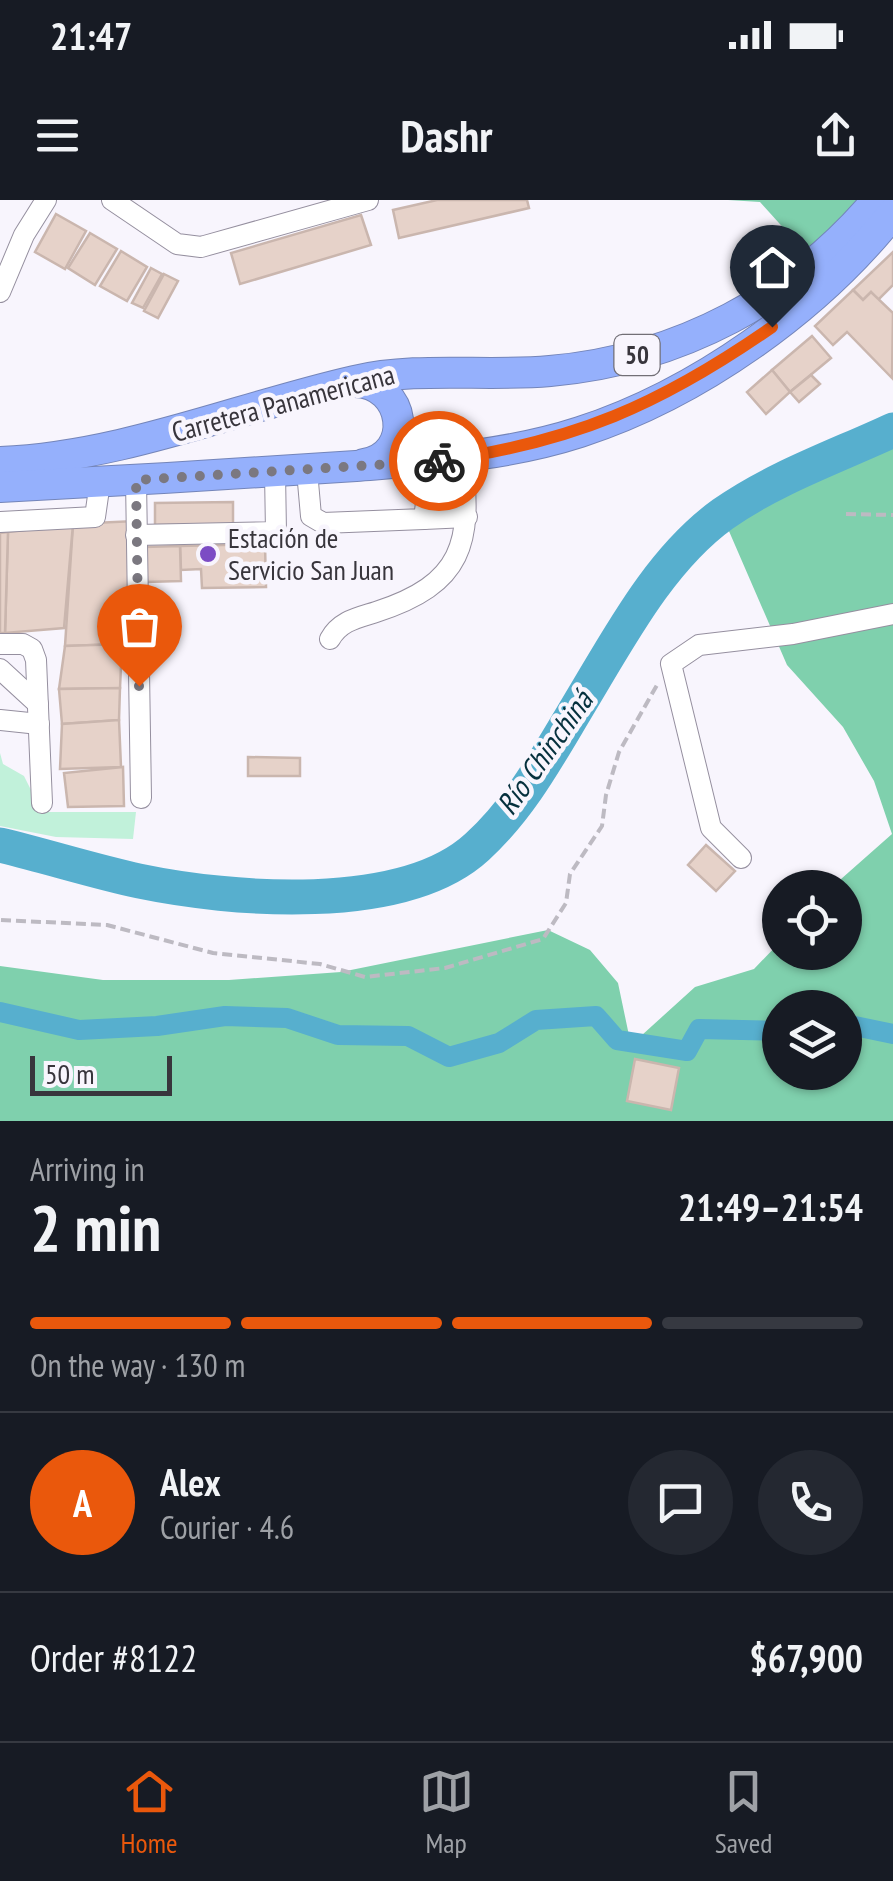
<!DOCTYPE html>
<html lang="en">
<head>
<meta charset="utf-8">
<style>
  body { margin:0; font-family:"PT Sans Narrow",sans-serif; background:#242831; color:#f1f3f6; height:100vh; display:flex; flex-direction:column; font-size:38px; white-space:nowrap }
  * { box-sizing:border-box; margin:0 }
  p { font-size:32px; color:#9ea1a6 }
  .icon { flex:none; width:55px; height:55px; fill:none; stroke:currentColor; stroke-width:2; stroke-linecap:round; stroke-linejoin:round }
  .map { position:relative; height:921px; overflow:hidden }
  .side { display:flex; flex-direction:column; background:#171b24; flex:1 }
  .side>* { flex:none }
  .buttons { position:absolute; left:762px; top:670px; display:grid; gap:20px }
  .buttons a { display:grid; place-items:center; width:100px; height:100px; border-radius:50%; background:#171b24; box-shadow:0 2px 8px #0004; font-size:50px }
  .scale { position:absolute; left:30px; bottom:25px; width:142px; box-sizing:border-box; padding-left:10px; border:5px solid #38353c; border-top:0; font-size:28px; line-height:35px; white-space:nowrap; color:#38353c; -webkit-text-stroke:8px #f8f5fd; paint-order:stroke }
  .pin { position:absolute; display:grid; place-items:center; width:85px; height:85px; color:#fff; margin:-102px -42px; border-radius:50% 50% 50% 0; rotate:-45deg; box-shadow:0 0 10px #0007 }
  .pin .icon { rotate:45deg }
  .courier { position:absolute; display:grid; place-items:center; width:100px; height:100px; margin:-50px; border:8px solid #ea580c; border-radius:50%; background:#fff; color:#222; box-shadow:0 2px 12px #0007 }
  .headline em { font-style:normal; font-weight:700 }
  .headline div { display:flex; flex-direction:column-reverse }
  .headline { display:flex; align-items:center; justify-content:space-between; height:170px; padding:0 30px }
  h1 { font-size:65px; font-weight:700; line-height:75px }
  .bar { display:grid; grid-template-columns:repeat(4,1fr); gap:15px 10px; align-content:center; height:120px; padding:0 30px }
  .bar i { height:12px; border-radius:8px; background:#363941 }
  .bar .selected { background:#ea580c }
  .bar p { grid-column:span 4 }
  .line { display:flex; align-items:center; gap:25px; padding:0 30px; border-top:2px solid #363941 }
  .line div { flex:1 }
  .round { display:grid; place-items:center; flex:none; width:105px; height:105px; border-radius:52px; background:#242831 }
  .status { display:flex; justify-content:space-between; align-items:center; height:70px; padding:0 50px; background:#171b24; direction:ltr }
  .status svg { height:28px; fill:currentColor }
  header { display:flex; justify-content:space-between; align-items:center; height:130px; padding:0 30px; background:#171b24; font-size:45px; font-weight:700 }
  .tabs { display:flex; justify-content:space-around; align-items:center; height:140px; border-top:2px solid #363941; background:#171b24; font-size:28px; color:#9ea1a6 }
  .tabs a { display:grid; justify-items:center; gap:5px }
  .tabs .selected { color:#ea580c }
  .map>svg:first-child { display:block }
  .green { fill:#c1f1da }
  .forest { fill:#7fd0ad; fill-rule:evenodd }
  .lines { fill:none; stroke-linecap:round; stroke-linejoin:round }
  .canal { stroke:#57afce; stroke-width:20 }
  .river { stroke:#57afce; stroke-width:35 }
  .building { fill:#e6d2c9; stroke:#cab6ae; stroke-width:2.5 }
  .minor-casing { stroke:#958f9f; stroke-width:22 }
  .highway-casing { stroke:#7485b9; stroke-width:32 }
  .path { stroke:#bdbac2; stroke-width:4; stroke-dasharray:10 5; stroke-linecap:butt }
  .minor { stroke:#fff; stroke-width:20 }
  .highway { stroke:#95b0fc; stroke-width:30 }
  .done { stroke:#7b7880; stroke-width:10; stroke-dasharray:0 18 }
  .route { stroke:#ea580c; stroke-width:12 }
  .poi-dot { fill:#7c4cc4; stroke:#f8f5fd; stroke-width:4 }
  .labels { text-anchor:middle; stroke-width:9; stroke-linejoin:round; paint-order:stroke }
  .shield { fill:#f8f5fd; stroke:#726f76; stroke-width:2.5 }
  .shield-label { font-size:25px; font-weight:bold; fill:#38353c }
  .street-label { font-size:28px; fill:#38353c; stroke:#f8f5fd }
  .poi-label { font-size:28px; fill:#38353c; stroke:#f8f5fd; text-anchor:start }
  .water-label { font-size:30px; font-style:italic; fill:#05303d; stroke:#f8f5fd }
</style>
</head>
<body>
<div class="status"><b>21:47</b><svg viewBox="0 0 49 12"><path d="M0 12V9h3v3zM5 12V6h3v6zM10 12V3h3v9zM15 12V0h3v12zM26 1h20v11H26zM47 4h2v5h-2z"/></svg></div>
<header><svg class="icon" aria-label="menu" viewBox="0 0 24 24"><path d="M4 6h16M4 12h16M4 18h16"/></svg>Dashr<svg class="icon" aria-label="share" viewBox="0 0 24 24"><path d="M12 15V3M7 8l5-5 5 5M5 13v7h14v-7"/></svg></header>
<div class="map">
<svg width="893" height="921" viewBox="0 0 893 921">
  <rect width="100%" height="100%" fill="#f8f5fd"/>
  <polygon class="green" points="0,553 3,564 24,576 42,612 136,612 133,639 56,637 0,626"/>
  <g class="forest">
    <polygon points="728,0 861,0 807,54 760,2"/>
    <path d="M893,230V921H0V766L103,780H229L341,772L548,730L590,750L618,783L631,845L695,787L754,769L780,742V752H845V688L832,687L892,634L874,581L843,527L787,465L722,315ZM780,808H845V872H780Z"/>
  </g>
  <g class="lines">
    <g class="canal">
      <polyline points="0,812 79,830 157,826 225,816 287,818 338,835 408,836 449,857 499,843 536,820 596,816 617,840 687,851 699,829 780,831"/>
      <polyline points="845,824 893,834"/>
    </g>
    <path class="river" d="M0,645C46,656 93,671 139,681C230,700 403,715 477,647C520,608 548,556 578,506C618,440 659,360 723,314C774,278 837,256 893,230"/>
  </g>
  <g class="building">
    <polygon points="437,0 527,0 529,8 399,38 393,10"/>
    <polygon points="56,14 86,31 65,69 35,52"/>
    <polygon points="361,15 371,45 240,84 231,53"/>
    <polygon points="90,33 117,49 95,85 68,68"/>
    <polygon points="121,51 147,67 127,101 100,86"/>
    <polygon points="893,52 893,85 878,100 871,92 863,100 853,90"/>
    <polygon points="151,68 162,74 143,108 132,103"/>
    <polygon points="164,74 178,81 158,118 144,111"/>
    <polygon points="853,90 863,100 871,92 893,113 892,178 847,132 833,145 815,126"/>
    <polygon points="812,136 831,158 790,192 772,170"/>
    <polygon points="772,170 790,192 766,214 747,192"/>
    <polygon points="811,175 820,184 799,202 790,192"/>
    <polygon points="233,302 233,324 155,325 155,303"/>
    <polygon points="135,321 122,444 65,446 73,324"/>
    <polygon points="73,324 64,428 5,433 8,332"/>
    <polygon points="8,332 5,433 0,433 0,333"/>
    <polygon points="265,344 266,387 202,388 201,369 181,370 180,346"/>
    <polygon points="180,346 181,381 145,382 144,347"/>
    <polygon points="122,444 120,488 59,489 65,446"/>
    <polygon points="120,488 119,520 62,524 59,489"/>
    <polygon points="119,520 121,567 60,569 62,524"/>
    <polygon points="248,557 300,558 300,576 248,576"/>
    <polygon points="123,567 124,606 68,607 64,573"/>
    <polygon points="706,645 735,671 716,691 688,665"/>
    <polygon points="635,859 679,868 671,910 627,901"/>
  </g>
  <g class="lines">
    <g class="minor-casing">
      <g id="minor">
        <polyline points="112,0 177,44 201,47 368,0"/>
        <polyline points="0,92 24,35 46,0"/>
        <polyline points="307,271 311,316 323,323 424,319 431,263"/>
        <polyline points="136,280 141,598"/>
        <polyline points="424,319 467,317"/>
        <polyline points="0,322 95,317 100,282"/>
        <polyline points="136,335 276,332 275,273"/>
        <path d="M330,439C340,421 357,418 376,412C463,384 473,343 462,258"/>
        <polyline points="0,444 23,444 32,449 36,460 42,603"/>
        <polyline points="0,469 38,504"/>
        <polyline points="0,520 39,524"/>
        <polyline points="741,658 711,628 671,464 699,445 793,434 893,414"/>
      </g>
    </g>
    <g class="highway-casing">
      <g id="highway">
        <path d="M355,182C406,183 416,255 364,264"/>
        <path d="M0,262C122,257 236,208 354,181C420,166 483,177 550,171C678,160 795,98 877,0"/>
        <path d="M0,287C119,281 237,274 356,266C432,260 506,256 580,232C697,194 817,109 893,13"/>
      </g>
    </g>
    <g class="path">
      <polyline points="846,314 893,315"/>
      <polyline points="1,720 107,725 213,753 320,764 365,777 445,768 543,739 566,703 570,674 602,626 606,595 619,552 657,485"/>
    </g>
    <use href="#minor" class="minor"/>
    <use href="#highway" class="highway"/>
  </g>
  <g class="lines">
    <polyline class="done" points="139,486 136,280 439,261"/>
    <path class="route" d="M439,261C574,242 660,205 772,127"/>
  </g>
  <circle class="poi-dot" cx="208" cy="354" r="10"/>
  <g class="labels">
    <rect class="shield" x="614.5" y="135" width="45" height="40" rx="8"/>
    <g class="shield-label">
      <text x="637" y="164">50</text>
    </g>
    <g class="street-label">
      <text transform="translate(283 203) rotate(-15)" y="10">Carretera Panamericana</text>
    </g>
    <g class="poi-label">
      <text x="228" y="348">Estación de<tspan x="228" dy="32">Servicio San Juan</tspan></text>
    </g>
    <g class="water-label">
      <text transform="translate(545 553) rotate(-55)" y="10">Río Chinchiná</text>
    </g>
  </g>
</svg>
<div class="buttons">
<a><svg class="icon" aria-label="locate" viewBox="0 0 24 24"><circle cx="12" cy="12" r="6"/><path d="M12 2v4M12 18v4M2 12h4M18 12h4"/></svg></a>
<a><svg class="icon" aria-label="layers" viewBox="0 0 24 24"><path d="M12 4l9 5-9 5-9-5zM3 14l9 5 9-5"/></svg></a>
</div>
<div class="scale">50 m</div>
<div class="pin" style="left:139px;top:486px;background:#ea580c"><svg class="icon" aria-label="bag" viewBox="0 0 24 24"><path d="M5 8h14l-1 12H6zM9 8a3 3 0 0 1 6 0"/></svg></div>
<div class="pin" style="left:772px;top:127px;background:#1f2937"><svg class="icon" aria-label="home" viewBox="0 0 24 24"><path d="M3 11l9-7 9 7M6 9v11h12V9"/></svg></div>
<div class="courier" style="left:439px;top:261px"><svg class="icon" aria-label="bike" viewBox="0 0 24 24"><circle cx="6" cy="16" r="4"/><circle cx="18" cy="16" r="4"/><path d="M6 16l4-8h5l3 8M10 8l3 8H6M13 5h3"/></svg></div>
</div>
<section class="side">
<div class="headline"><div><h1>2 min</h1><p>Arriving in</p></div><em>21:49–21:54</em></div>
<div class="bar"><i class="selected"></i><i class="selected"></i><i class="selected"></i><i></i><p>On the way · 130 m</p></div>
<div class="line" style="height:180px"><b class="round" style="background:#ea580c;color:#fff">A</b><div><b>Alex</b><p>Courier · 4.6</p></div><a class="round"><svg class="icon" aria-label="chat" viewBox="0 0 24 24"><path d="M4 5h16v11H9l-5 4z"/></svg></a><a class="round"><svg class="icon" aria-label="phone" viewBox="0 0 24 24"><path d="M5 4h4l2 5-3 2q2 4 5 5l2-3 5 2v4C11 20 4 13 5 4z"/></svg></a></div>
<div class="line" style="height:130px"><div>Order #8122</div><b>$67,900</b></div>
</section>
<nav class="tabs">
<a class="selected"><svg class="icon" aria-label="home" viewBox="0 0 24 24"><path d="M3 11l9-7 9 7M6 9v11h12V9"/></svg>Home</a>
<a><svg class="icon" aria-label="map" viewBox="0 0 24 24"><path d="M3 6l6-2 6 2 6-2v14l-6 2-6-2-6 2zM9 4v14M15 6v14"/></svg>Map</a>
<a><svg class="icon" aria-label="saved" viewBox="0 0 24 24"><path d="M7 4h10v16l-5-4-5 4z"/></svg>Saved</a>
</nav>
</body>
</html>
